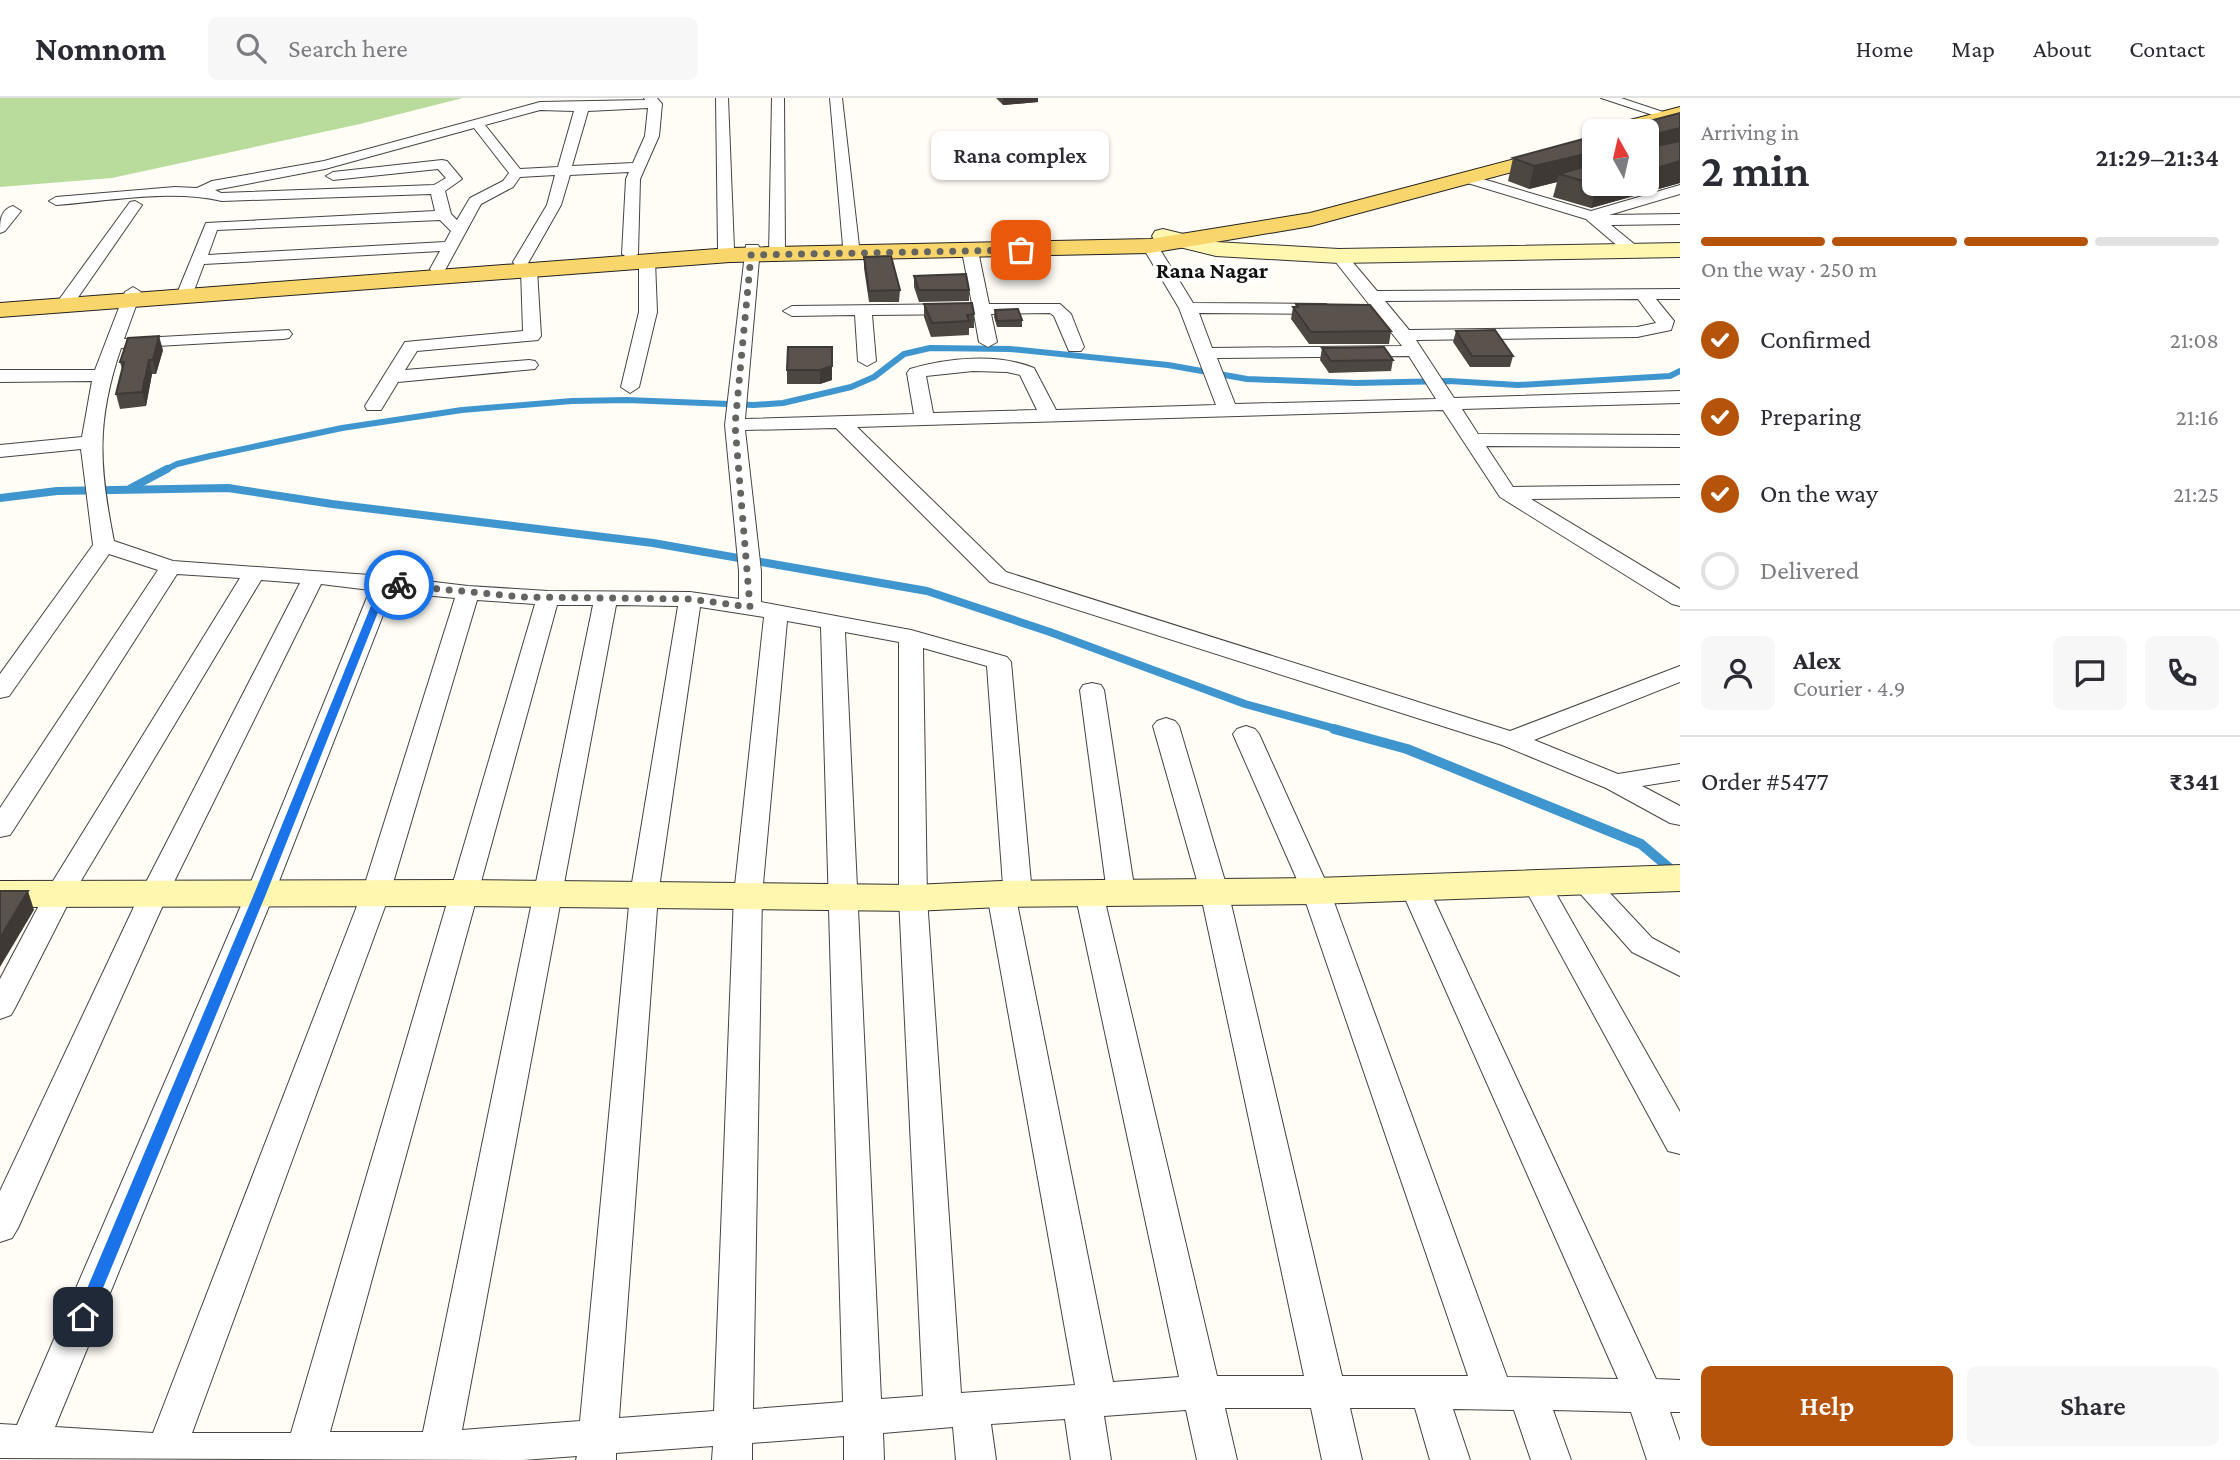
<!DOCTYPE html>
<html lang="en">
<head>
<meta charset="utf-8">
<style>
  body { margin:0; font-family:"Crimson Pro",serif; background:#f7f7f7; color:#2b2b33; height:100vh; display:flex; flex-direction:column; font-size:26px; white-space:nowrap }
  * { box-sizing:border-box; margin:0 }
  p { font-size:23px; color:#7c7c81 }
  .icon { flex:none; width:38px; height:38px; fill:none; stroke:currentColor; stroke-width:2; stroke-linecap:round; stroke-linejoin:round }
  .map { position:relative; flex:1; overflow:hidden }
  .sheet { display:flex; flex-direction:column; background:#fff; width:560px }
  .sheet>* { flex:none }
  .needle { width:46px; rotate:352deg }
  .tools { position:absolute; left:1582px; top:21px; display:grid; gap:14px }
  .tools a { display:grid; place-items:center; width:77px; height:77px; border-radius:10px; background:#fff; box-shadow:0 2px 5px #0004; font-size:35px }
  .pin { position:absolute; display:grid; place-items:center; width:60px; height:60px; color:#fff; margin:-30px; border-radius:14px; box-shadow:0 4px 10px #0006 }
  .courier { position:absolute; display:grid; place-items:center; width:70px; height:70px; margin:-35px; border:5px solid #1a73e8; border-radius:50%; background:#fff; color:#222; box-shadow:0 2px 9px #0007 }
  .bubble { position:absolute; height:49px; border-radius:10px; background:#fff; box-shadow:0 2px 5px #0004; font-size:23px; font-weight:600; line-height:49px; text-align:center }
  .overview em { font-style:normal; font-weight:600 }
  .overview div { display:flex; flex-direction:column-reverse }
  .overview { display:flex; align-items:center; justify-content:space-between; height:119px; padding:0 21px }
  h1 { font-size:46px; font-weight:600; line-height:52px }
  .bar { display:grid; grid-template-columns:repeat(4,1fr); gap:10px 7px; align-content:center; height:84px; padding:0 21px }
  .bar i { height:9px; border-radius:5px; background:#e1e1e2 }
  .bar .selected { background:#b45309 }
  .bar p { grid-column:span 4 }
  .line { display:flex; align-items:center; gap:18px; padding:0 21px; border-top:2px solid #e1e1e2 }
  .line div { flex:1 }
  .round { display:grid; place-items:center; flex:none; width:74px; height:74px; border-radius:10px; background:#f7f7f7 }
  ol { padding:0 21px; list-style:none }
  li { display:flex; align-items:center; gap:21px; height:77px }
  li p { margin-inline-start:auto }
  li .icon { padding:7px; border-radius:50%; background:#b45309; color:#fff; stroke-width:4 }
  li:last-child { color:#7c7c81 }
  li i { width:38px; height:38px; border:4px solid #e1e1e2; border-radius:50% }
  .cta { display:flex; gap:14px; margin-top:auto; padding:14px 21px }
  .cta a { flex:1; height:80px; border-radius:10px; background:#b45309; color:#fff; font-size:28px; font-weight:600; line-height:80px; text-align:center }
  .cta a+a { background:#f7f7f7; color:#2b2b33 }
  header { display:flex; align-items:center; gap:42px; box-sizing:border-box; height:98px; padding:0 35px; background:#fff; border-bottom:2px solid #e1e1e2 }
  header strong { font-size:33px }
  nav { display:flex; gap:38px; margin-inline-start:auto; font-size:24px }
  .search { width:490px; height:63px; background:#f7f7f7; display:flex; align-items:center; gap:18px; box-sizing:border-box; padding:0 24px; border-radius:10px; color:#7c7c81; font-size:26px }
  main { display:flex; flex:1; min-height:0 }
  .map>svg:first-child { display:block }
  .forest { fill:#b9dc9c }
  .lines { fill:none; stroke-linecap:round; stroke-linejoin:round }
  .stream-far2 { stroke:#3f96cf; stroke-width:6 }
  .stream-far1 { stroke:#3f96cf; stroke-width:8 }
  .stream { stroke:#3f96cf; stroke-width:10 }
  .street-casing { stroke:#444; stroke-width:2 }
  .secondary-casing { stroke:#333; stroke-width:2 }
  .primary-casing { stroke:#222; stroke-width:2 }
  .street { fill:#fff; fill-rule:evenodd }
  .secondary { fill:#fff6b0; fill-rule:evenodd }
  .primary { fill:#f9d66b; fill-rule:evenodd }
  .wall { fill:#4d4742 }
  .shaded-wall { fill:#3f3936 }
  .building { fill:#5a524d; stroke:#3f3936; stroke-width:2 }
  .route { fill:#1a73e8 }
  .done { stroke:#646461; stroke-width:7; stroke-dasharray:0 12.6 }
  .labels { text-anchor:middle; stroke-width:7; stroke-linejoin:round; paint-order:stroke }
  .far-district-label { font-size:23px; font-weight:bold; fill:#111; stroke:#fff }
</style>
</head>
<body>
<header>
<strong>Nomnom</strong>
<div class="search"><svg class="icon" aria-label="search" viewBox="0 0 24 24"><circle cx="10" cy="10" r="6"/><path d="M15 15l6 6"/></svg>Search here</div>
<nav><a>Home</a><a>Map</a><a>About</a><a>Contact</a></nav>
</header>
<main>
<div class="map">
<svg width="1680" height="1362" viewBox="0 0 1680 1362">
  <rect width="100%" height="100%" fill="#fffdf5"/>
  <polygon class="forest" points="0,0 463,0 360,26 112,80 0,89"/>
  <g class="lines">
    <polyline class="stream-far2" points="163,373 177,366 210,358 342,330 462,312 572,303 627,302 754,307 783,305 851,289 874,279 904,256 930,250 1010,251 1168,267 1247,281 1356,285 1449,283 1518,287 1670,278 1680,273"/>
    <g class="stream-far1">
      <polyline points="131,390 167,371"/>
      <polyline points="0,400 57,393 228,390 332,406 653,445 927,493 1050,534 1245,606 1340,632"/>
    </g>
    <polyline class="stream" points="1334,631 1407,651 1641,746 1680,779"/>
    <g class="street-casing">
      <g id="street">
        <path d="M644,0H657L662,6L659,38L640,81L638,156L630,161L622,156L626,81L629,74L570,77L561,107L527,167H515L513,164L547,107L555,77L520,79L513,89L481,106L444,174H432L430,171L440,153L204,166L192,198L184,203L176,198L206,125L435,113L431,96L222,103C171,91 110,103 56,107L49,103L56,99L175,89L197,90L212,83L324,63L540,4L645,2ZM648,10L645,38L633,65L572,68L588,13ZM540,12L574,13L558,69L520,71L485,27ZM474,30L509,75L503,83L470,100L457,122L451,116L445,93L462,81L447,63L442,62L333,74L326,78L333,82L438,71L446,80L434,87L221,95L215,92L325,71ZM440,122L451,133L445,144L208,157L217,132Z"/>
        <polygon points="716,0 728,0 734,151 726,156 718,151"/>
        <polygon points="772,0 784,0 785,157 777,162 769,157"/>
        <polygon points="830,0 842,0 859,148 851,153 843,148"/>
        <polygon points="1601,0 1621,0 1675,18 1668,22"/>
        <polygon points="1466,76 1591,113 1680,87 1680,96 1609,117 1680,116 1680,126 1611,127 1639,150 1641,153 1633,158 1627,156 1586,121 1461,83 1459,80"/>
        <polygon points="135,103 142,107 70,211 58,211 56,207 58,203 130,104"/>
        <path d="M13,108L21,113L5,133L0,135C0,123 0,112 13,108Z"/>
        <path d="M1150,143L1156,145L1193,205L1326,206L1335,211L1326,216L1199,215L1212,250L1402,248L1331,158L1339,153L1345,155L1377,193L1680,191V201H1656L1674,223L1671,232L1637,239L1416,242L1454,300L1680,293V305L1462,311L1478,336L1680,337V349L1486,348L1513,389L1680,387V399L1531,401L1680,491V508L1672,506L1500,399L1443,312L857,329L1006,474L1510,633L1680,568V584L1534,642L1618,676L1680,666V682L1642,688L1680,708V727L1670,725L1606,690L1502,647L990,484L836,330L745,332L761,473V504L911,532L1007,559L1011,564L1032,796L1028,802L1017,805L1113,1284L1179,1279L1075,795L1079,789L1089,786L1099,789L1103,795L1217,1278H1304L1200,793L1153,628L1157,623L1166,620L1175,623L1179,628L1228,793L1342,1278H1468L1302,793L1233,636L1237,631L1246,628L1255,631L1259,636L1330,793L1507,1279L1618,1281L1400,789L1404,783L1414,780L1424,783L1428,789L1656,1281L1680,1282V1314H1670L1680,1343V1362H1647L1631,1314L1553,1312L1571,1362H1531L1514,1312L1453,1311L1470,1362H1430L1415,1310H1350L1362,1362H1322L1311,1310H1225L1237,1362H1197L1186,1312L1104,1318L1111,1362H1071L1065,1321L991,1326L996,1362H956L953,1329L883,1335L884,1362H844V1338L752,1345V1362H712L713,1348L616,1355V1362H576L577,1358L523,1362L0,1360V1326L17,1327L246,796L370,492L321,486L168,796L18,1130L12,1140L0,1144V1093L140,796L300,485L261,482L73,796L15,910L11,917L0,921V881L45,796L240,480L177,476L14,731L10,737L0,739V710L158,472L109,456L9,598L0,600V576L93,447L81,351L0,359V347L82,339L92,283L0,284V272H95L125,194L133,189L141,194L124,241L289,232L292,236L289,240L283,241L121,250C96,323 99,369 114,443L173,463L384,478L468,488L548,493L690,494L739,501V473L725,327L746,147H758L760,150L745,321L914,316L907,275L910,271C947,260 997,255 1034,270L1056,312L1216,307L1179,210L1142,148ZM1638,201L1656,225L1637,229L1409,232L1385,203ZM1409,258L1436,301L1235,306L1217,260ZM973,273L1007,274L1020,277L1037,312L933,315L926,278ZM392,494L455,500L362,795L153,1335L55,1329L274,796ZM477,502L535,506L291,1335H192L390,795ZM557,507H593L423,1334H330ZM616,507L678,508L630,797L580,1323L462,1332ZM700,509L764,519L734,797L714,1313L619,1320L658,797ZM787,523L821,529L843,1304L753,1311L762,797ZM845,534L899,544V800L923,1298L881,1301ZM923,550L987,568L1003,787L991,790L987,796L1075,1287L961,1295L927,800Z"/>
        <polygon points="970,148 978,153 989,206 1060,206 1071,216 1084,249 1081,253 1069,253 1054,218 1050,215 991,216 997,244 988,249 979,244 974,216 872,217 876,263 867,268 858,263 855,217 792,218 783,213 792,208 972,206 962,153"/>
        <polygon points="647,158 655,163 657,214 639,289 630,295 621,289 639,214 639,163"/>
        <polygon points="529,167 537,172 541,238 538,242 417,253 405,272 529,262 535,263 538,267 535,271 398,284 381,312 367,312 365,308 405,244 523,233 521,172"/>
        <polygon points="1092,585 1101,587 1104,592 1135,795 1131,801 1121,804 1111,801 1107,795 1080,592 1083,587"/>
        <polygon points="1584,775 1594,778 1652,840 1680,855 1680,878 1632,854 1570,784 1574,778"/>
        <polygon points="1536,776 1546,779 1550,785 1680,1014 1680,1056 1668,1053 1522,785 1526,779"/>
      </g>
    </g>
    <g class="secondary-casing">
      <g id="secondary">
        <polygon points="1163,131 1216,144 1339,151 1680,145 1680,159 1339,165 1216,158 1155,143 1152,138 1155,133"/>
        <polygon points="1680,767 1680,793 1316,806 1001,809 913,813 462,808 0,809 0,783 462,782 913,787 1001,783 1316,780"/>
      </g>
    </g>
    <g class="primary-casing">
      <g id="primary">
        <polygon points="1680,9 1680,21 1632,33 1600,33 1603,29"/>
        <polygon points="1594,40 1594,52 1311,128 1150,155 730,164 0,219 0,205 730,150 1150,141 1310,115"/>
      </g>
    </g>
    <use href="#street" class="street"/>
    <use href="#secondary" class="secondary"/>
    <use href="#primary" class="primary"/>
  </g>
  <g class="wall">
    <polygon points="996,0 1038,0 1038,4 1003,7"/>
    <polygon points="1680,15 1680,85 1591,110 1553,99 1557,84 1529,91 1508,83 1513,60 1594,86"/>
    <polygon points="864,159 900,192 899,204 869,204 864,170"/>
    <polygon points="914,178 969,192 969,203 919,204 914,189"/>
    <polygon points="924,206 974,216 974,230 969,230 969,237 931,239 924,219"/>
    <polygon points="1296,206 1391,233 1389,246 1309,246 1291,221 1293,209 1295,209"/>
    <polygon points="995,212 1022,222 1022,229 997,229 994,219"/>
    <polygon points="1456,233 1513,258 1510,269 1470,269 1453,244"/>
    <polygon points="832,249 832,282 820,286 787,286 787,272"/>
    <polygon points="1322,250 1393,262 1391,273 1329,275 1320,262"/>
    <polygon points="163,252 156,276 152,276 146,308 120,311 116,296 122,271 120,264"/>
  </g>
  <g class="shaded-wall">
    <polygon points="1003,0 1038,0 1038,4 1003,7"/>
    <polygon points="1680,30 1680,51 1647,59 1652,37"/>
    <polygon points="1594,54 1594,75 1559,76 1557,84 1529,91 1534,68"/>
    <polygon points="1680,63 1680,85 1591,110 1597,87 1647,86 1647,73"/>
    <polygon points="159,238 163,252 156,276 153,262"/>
    <polygon points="149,262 152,276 146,308 142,294"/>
    <polygon points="832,268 832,282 820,286 820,272"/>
    <polygon points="28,793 34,812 0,869 0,840"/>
  </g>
  <g class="building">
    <polygon points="1680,15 1680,30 1652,37 1651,49 1680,43 1680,63 1647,73 1647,33 1611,33"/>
    <polygon points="1594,38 1594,54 1534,68 1513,60"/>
    <polygon points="1594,66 1594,86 1600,86 1597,87 1559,76"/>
    <polygon points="891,158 900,192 869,193 864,159"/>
    <polygon points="966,176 969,192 919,192 914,178"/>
    <polygon points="972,205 974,216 967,217 969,223 932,225 924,206"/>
    <polygon points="1296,206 1370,207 1391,233 1311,234 1293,209 1298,209"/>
    <polygon points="1018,211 1022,222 997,223 995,212"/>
    <polygon points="1495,232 1513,258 1472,258 1456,233"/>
    <polygon points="159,238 153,262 149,262 142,294 116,296 124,264 120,264 128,240"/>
    <polygon points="788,249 832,249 832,268 820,272 787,272"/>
    <polygon points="1384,249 1393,262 1331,263 1322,250"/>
    <polygon points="0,793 28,793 0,840"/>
  </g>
  <polygon class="route" points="381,483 404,487 399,490 388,489 266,796 91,1219 88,1224 77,1224 75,1219 254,796"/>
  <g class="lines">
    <polyline class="done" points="399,487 522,499 690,501 750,509 735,327 751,157 1021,152"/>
  </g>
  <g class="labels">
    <g class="far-district-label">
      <text x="1212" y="180">Rana Nagar</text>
    </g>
  </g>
</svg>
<div class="tools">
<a><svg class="needle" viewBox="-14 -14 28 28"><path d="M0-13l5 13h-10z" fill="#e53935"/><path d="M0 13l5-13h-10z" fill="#7c7c81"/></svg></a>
</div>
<div class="pin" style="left:1021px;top:152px;background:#ea580c"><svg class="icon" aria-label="bag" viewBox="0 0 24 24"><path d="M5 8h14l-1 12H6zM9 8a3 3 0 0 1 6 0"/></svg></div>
<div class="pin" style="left:83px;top:1219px;background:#1f2937"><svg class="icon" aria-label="home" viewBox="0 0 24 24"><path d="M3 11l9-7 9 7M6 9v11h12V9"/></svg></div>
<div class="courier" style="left:399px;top:487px"><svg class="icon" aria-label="bike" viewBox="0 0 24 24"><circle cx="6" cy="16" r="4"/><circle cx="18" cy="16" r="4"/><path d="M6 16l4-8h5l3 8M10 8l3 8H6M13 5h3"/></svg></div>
<div class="bubble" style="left:931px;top:33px;width:178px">Rana complex</div>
</div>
<section class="sheet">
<div class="overview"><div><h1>2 min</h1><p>Arriving in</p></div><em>21:29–21:34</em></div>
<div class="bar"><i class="selected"></i><i class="selected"></i><i class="selected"></i><i></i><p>On the way · 250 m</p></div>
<ol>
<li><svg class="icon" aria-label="check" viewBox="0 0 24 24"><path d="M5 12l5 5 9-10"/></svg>Confirmed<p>21:08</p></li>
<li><svg class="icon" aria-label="check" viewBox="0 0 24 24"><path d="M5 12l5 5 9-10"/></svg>Preparing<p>21:16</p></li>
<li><svg class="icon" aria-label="check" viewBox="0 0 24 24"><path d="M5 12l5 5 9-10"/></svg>On the way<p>21:25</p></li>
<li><i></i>Delivered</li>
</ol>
<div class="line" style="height:126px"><a class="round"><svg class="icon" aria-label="person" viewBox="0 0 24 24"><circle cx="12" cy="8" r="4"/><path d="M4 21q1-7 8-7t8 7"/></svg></a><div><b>Alex</b><p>Courier · 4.9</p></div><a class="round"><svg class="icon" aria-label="chat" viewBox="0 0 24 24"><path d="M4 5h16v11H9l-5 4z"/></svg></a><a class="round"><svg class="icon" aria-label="phone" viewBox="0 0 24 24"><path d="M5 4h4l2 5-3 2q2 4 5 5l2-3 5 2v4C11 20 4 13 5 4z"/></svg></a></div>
<div class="line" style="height:91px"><div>Order #5477</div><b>₹341</b></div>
<div class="cta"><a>Help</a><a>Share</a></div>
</section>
</main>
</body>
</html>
